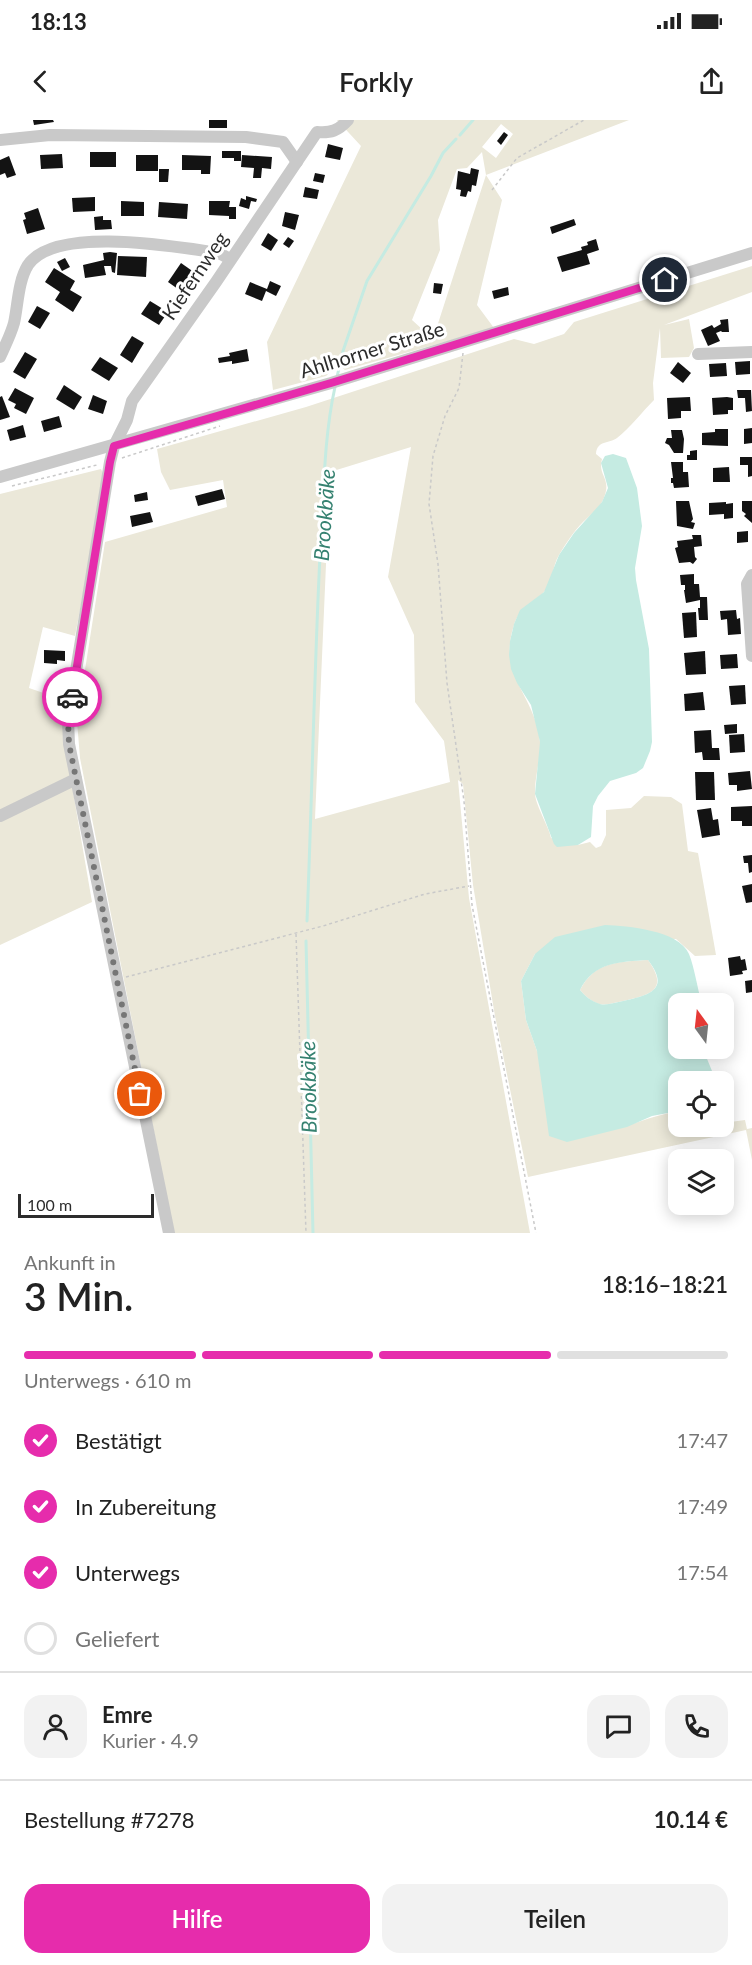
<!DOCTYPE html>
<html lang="de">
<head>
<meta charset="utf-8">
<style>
  body { margin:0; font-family:Lato,sans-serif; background:#f2f2f2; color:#222; height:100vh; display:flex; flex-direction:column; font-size:22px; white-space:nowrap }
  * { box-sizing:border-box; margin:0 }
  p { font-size:20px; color:#767676 }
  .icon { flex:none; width:33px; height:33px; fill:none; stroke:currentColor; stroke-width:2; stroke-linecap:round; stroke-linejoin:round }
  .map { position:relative; height:1113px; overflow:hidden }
  .panel { display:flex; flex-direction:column; background:#fff; flex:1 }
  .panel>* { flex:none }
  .needle { width:39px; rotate:345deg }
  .controls { position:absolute; left:668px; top:873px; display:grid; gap:12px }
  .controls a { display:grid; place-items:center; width:66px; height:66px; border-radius:12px; background:#fff; box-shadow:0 3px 15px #0003; font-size:30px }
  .scale { position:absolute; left:18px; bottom:15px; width:136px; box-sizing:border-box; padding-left:6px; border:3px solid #2c2c2c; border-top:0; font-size:16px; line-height:21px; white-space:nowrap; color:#2c2c2c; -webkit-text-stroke:4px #fff; paint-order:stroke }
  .pin { position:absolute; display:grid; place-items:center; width:51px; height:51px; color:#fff; margin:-26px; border:3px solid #fff; border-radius:50%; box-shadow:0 2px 6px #0007 }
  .courier { position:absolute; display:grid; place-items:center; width:60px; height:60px; margin:-30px; border:4px solid #e62cac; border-radius:50%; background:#fff; color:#222; box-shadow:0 2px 8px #0007 }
  .head em { font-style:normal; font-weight:600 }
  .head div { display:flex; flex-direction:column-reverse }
  .head { display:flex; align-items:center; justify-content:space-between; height:102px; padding:0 24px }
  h1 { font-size:39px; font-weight:600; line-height:45px }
  .bar { display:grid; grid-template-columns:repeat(4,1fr); gap:9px 6px; align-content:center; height:72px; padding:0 24px }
  .bar i { height:8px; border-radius:4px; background:#e0e0e0 }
  .bar .active { background:#e62cac }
  .bar p { grid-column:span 4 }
  .line { display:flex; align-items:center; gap:15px; padding:0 24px; border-top:2px solid #e0e0e0 }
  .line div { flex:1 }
  .round { display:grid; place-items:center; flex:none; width:63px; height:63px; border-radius:18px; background:#f2f2f2 }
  ol { padding:0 24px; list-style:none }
  li { display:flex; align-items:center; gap:18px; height:66px }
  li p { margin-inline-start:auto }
  li .icon { padding:6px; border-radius:50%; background:#e62cac; color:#fff; stroke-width:4 }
  li:last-child { color:#767676 }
  li i { width:33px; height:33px; border:3px solid #e0e0e0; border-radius:50% }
  .button { display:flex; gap:12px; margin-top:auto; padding:12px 24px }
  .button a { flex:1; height:69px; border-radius:18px; background:#e62cac; color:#fff; font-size:24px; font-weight:600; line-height:69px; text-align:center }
  .button a+a { background:#f2f2f2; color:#222 }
  .status { display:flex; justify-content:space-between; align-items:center; height:42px; padding:0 30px; background:#fff; direction:ltr }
  .status svg { height:16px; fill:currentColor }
  header { display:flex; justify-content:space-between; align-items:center; height:78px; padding:0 24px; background:#fff; font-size:27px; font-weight:600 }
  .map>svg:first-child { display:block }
  .green { fill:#ebe8d9; fill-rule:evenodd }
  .water { fill:#c5ebe2; fill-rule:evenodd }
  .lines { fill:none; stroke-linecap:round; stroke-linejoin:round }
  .stream { stroke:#c5ebe2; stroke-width:3 }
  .building { fill:#131313 }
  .path { stroke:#c9c9c9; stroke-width:1.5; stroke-dasharray:3 3; stroke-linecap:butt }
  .minor { stroke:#c9c9c9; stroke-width:12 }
  .done { stroke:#767676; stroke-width:6; stroke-dasharray:0 10.8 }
  .route { stroke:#e62cac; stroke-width:8 }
  .labels { text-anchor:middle; stroke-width:6; stroke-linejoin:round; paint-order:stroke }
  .street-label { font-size:20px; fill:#2c2c2c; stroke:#fff }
  .water-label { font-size:21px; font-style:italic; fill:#368271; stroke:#fff }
</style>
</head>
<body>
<div class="status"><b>18:13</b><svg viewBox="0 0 49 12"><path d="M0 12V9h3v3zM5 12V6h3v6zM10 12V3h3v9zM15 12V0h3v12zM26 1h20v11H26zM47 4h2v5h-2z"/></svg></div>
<header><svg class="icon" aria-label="back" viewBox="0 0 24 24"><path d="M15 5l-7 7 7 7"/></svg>Forkly<svg class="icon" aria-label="share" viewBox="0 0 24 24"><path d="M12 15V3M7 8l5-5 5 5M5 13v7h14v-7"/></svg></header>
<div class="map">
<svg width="752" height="1113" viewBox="0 0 752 1113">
  <rect width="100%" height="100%" fill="#fff"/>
  <g class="green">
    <path d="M337,0H629L486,55L502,80L477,185L494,208L345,250L341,247L333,249L326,256L273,270L267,222L361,26ZM501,4L513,14L496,38L482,27ZM482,32L486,55L433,219L412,200L440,130L438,100L457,49L467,48Z"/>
    <path d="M752,146V172L664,205L689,199L694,228L689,237L661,238L660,208L653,263L654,280C642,292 630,308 617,318C609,324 597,320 596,334L602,339C597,357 614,358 602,382C598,389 589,396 583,402C574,411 566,423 559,435C552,446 553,463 544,472C532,484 519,488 514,505C497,556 536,576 540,622C541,638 535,655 535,671C534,684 548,704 551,718L578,725L590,722L596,728L601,726L606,715V690L631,688L644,676L671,677L682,684L688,731L698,733L716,835L695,836L676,819L535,834L521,861L526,900L537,931L600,1013C627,1007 651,996 678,991V1006H723V1003L745,1000L747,1009L752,1008V1040L746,1010L528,1057L495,896L473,765L463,664L458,660L469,778L530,1113H174L80,638L77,601L105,422L227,387L223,360L170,370L161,352L157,329L306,287L514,219L534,224L564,214L574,202ZM411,327L388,457L414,515L415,582L444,621L450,662L315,699L330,352Z"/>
    <polygon points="101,349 105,358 75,516 43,507 29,568 64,580 64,602 71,658 0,691 0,374"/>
    <polygon points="72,666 92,782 0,825 0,699"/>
    <path d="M648,840C670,871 649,875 623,881C616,882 606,886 599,884C591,881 586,877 580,870C595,841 618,842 648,840Z"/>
  </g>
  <g class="water">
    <polygon points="613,334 626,338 637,368 642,406 635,448 636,460 649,529 652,622 650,631 643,648 636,653 610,661 598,676 593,686 591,717 578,725 557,727 554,724 535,674 540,622 531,585 517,563 511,549 509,535 510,521 514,504 520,490 544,472 559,435 574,413 602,382 608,368 601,343 605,336"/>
    <path d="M605,805C627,806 679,810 689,834C695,849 697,868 702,883L678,884V928L703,929L712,951L708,961H702L701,956L696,954L685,961L678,962V991L652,996L627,1007L567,1022L549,1016L537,931L526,900L521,861L535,834L555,817ZM648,840C671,870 649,875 623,881C616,882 607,886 600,884C591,881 586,877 580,870C594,842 619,842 648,840Z"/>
  </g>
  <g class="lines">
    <g class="stream">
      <polyline points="460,15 473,0"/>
      <polyline points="337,257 343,231 367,161 431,56 443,33 456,19"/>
      <path d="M307,801C312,679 314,557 320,435C324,380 323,321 335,267"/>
      <polyline points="306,821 313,1113"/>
    </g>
  </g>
  <g class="building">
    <polygon points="33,0 53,0 54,2 34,5"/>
    <rect x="209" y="0" width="18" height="8"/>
    <polygon points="504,12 508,15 501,25 497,21"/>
    <polygon points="328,24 343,28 340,40 325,37"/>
    <polygon points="222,31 241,31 241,41 234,41 234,38 222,38"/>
    <rect x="90" y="32" width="26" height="15"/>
    <polygon points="62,34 63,48 41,49 40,35"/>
    <rect x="136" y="35" width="22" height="16"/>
    <polygon points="182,35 211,36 210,54 201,54 201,50 182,50"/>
    <polygon points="242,35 272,37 271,49 262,48 261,58 253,58 254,48 241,47"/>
    <polygon points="9,36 16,55 7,58 5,53 0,55 0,40"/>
    <polygon points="471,48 479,50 476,66 472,65 471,72 468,71 466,77 460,76 461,70 456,69 458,51 470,54"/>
    <polygon points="159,49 169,49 168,62 159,62"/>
    <polygon points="315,53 325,55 323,63 313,61"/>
    <polygon points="305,67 319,70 317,79 303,77"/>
    <polygon points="246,76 257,79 256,82 251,81 249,89 239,86 241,78 246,80"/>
    <polygon points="95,77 95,91 73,92 72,78"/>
    <polygon points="121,81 144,82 144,96 121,96"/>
    <polygon points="209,81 230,81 229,87 236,87 236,99 229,99 229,96 209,95"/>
    <polygon points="159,82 188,84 187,99 158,97"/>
    <polygon points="38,88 45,109 27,114 23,100 26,99 24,93"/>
    <polygon points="285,92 299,95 295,110 282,106"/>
    <polygon points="103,96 103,100 111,100 112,109 95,110 94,97"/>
    <polygon points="574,99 576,105 552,114 550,107"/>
    <polygon points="268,113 278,120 271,131 261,125"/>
    <polygon points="288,117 294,121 289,128 283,124"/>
    <polygon points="596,119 599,130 587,134 590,144 562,152 557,137 582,130 581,127 588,125 587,122"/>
    <polygon points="110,132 117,133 115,153 112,152 111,146 104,146 106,155 85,158 83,145 104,140 103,133"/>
    <polygon points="118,136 147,137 146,157 117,155"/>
    <polygon points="65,138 70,147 62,151 57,142"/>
    <polygon points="181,143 198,155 185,174 168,162"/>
    <polygon points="54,148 75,161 70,170 82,177 73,192 55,180 60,172 45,162"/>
    <polygon points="270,161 281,166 276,176 266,171 262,181 245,174 250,162 267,169"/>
    <polygon points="434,163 443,164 441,174 433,173"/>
    <polygon points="508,167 509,175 494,179 492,171"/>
    <polygon points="150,181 168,192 159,205 141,194"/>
    <polygon points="37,186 50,193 40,209 28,202"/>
    <polygon points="728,199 729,212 722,212 721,211 716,213 720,221 708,226 701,210 712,205 714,208 721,204 720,200"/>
    <polygon points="132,216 144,223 132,243 120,235"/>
    <polygon points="247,229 249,241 232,244 232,241 219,243 218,238 230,236 229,233"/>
    <polygon points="25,232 37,239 25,259 13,252"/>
    <polygon points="100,237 118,248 109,261 91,250"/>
    <polygon points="750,241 750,254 736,255 735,242"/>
    <polygon points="678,242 691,253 683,263 670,253"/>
    <polygon points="726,243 727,256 710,257 709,244"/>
    <polygon points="64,265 82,277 74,290 56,279"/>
    <polygon points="15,268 34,278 26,294 14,288 16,284 8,280"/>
    <polygon points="737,270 751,270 752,291 746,292 745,278 738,278"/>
    <polygon points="93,275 107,281 103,294 88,289"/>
    <polygon points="2,276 10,297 0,300 0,277"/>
    <polygon points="690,277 691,291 681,291 681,298 668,299 667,278"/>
    <polygon points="727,277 733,278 733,290 728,290 728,294 713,295 712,278"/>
    <polygon points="59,296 62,307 44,312 41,301"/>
    <polygon points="23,305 26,317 10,321 7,310"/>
    <polygon points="752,308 752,323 744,324 744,309"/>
    <polygon points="715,309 728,309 728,326 702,325 702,313 715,312"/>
    <polygon points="671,310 682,310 684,319 683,333 674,333 669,325 665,323 667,318 672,318"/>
    <polygon points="697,330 697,340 687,340 687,335 690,335 690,331"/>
    <polygon points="740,337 752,337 752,356 748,357 748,345 740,345"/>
    <polygon points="671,342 683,342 683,352 688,352 689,367 674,368 673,363 671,363 671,358 673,358"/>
    <polygon points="729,347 730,362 713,362 713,348"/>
    <polygon points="222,369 225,379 198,386 195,376"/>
    <polygon points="147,372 148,380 135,382 134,375"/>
    <polygon points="676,381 689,381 693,399 691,402 695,403 693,409 677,406"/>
    <polygon points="742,381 752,381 752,403 744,396 746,394 742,391"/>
    <polygon points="726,382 726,384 733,383 733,398 724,399 724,394 709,395 709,383"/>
    <polygon points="150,392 153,402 132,407 130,396"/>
    <polygon points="748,411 748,422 737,423 737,412"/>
    <polygon points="692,415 701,415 702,426 694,427 695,437 697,439 693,444 690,442 679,443 675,428 678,427 677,421 693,419"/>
    <polygon points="694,454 694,464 699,464 700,477 707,477 708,500 699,500 698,488 700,488 700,480 686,483 684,470 685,470 685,465 681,465 680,455"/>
    <polygon points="736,490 737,499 740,498 741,514 728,515 727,499 721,500 720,491"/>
    <polygon points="696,492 697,517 684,518 682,493"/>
    <polygon points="44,530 65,531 65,541 57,540 57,544 44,543"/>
    <polygon points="705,531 706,554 686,555 684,533"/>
    <polygon points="737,534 738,548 721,549 720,535"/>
    <polygon points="745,565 746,584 731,585 729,566"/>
    <polygon points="703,572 705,590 685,591 684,574"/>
    <polygon points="737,604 737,613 725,614 724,605"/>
    <polygon points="711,610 712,628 719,628 720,640 703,640 702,632 695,633 694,611"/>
    <polygon points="744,614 745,632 730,633 729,615"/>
    <polygon points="750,651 752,669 737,671 737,665 729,665 728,653"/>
    <polygon points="695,652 714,652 715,680 696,680"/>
    <polygon points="752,686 752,706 742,706 742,701 731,701 731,687"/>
    <polygon points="711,688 713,700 718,699 720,715 702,718 697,690"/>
    <polygon points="752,735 752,752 749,753 748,743 744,743 743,736"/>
    <polygon points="752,764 752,782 746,783 742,766"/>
    <polygon points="740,836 741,840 745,839 747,850 742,851 743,854 730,856 728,838"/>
    <polygon points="752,860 752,872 746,873 745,861"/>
  </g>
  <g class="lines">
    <g class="path">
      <polyline points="492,70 517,38 584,0"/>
      <polyline points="463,233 459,268 445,296 433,336 429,384 438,444 447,563 464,681 472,785 536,1113"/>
      <polyline points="122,338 220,306"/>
      <polyline points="12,366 97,345"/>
      <polyline points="296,814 306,1113"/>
      <polyline points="126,857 323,806 425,774 469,766"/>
    </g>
    <g class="minor">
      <polyline points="0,20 50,15 246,17 283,22 297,42"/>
      <polyline points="698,234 752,232"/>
      <path d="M0,237C5,226 11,214 14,203C18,185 18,161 28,145C55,105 177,127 219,133L230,139"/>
      <polyline points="0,357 331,263 752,133"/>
      <polyline points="752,455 747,464 752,536"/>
      <polyline points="0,696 76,659"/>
      <path d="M169,1113L69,624L68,600L110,342L114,326L127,300L132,281L216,162L317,12C331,13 338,11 348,0"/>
    </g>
  </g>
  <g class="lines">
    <polyline class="done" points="72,577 68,600 69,624 140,974"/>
    <polyline class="route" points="72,577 110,342 114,326 331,263 665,160"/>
  </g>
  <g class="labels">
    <g class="street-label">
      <text transform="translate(195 156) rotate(-56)" y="7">Kiefernweg</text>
      <text transform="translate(372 230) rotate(-17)" y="7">Ahlhorner Straße</text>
    </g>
    <g class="water-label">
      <text transform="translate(325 395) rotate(-86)" y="7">Brookbäke</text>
      <text transform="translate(309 967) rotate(-91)" y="7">Brookbäke</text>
    </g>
  </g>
</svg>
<div class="controls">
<a><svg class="needle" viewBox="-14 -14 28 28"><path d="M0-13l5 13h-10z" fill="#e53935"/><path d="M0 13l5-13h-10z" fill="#767676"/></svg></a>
<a><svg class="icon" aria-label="locate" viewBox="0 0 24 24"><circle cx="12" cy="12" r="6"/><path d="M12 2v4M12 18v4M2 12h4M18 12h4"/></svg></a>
<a><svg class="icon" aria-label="layers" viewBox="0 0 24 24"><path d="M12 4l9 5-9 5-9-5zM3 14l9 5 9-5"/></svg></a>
</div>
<div class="scale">100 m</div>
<div class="pin" style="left:140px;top:974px;background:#ea580c"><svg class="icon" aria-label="bag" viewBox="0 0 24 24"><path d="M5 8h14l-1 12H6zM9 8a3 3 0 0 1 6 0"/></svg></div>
<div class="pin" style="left:665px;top:160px;background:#1f2937"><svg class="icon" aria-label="home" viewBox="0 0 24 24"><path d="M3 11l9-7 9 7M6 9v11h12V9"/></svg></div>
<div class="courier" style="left:72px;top:577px"><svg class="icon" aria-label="car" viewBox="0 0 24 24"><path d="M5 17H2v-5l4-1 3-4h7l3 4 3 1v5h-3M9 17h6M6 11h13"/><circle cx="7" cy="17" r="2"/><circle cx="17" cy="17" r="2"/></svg></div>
</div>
<section class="panel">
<div class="head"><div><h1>3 Min.</h1><p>Ankunft in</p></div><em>18:16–18:21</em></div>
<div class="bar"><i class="active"></i><i class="active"></i><i class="active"></i><i></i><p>Unterwegs · 610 m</p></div>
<ol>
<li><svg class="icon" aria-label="check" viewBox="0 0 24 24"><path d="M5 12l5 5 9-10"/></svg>Bestätigt<p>17:47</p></li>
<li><svg class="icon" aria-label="check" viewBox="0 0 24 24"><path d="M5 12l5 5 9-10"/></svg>In Zubereitung<p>17:49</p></li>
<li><svg class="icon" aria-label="check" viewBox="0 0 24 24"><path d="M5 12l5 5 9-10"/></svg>Unterwegs<p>17:54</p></li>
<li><i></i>Geliefert</li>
</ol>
<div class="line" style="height:108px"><a class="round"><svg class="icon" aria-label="person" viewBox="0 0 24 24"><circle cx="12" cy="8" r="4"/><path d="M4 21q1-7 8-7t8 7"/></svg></a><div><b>Emre</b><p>Kurier · 4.9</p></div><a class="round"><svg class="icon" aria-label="chat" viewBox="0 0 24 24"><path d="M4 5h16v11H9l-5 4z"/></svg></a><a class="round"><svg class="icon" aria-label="phone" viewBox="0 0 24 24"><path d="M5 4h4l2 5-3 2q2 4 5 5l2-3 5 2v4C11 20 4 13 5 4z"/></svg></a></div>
<div class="line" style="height:78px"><div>Bestellung #7278</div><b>10.14 €</b></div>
<div class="button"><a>Hilfe</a><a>Teilen</a></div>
</section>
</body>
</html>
